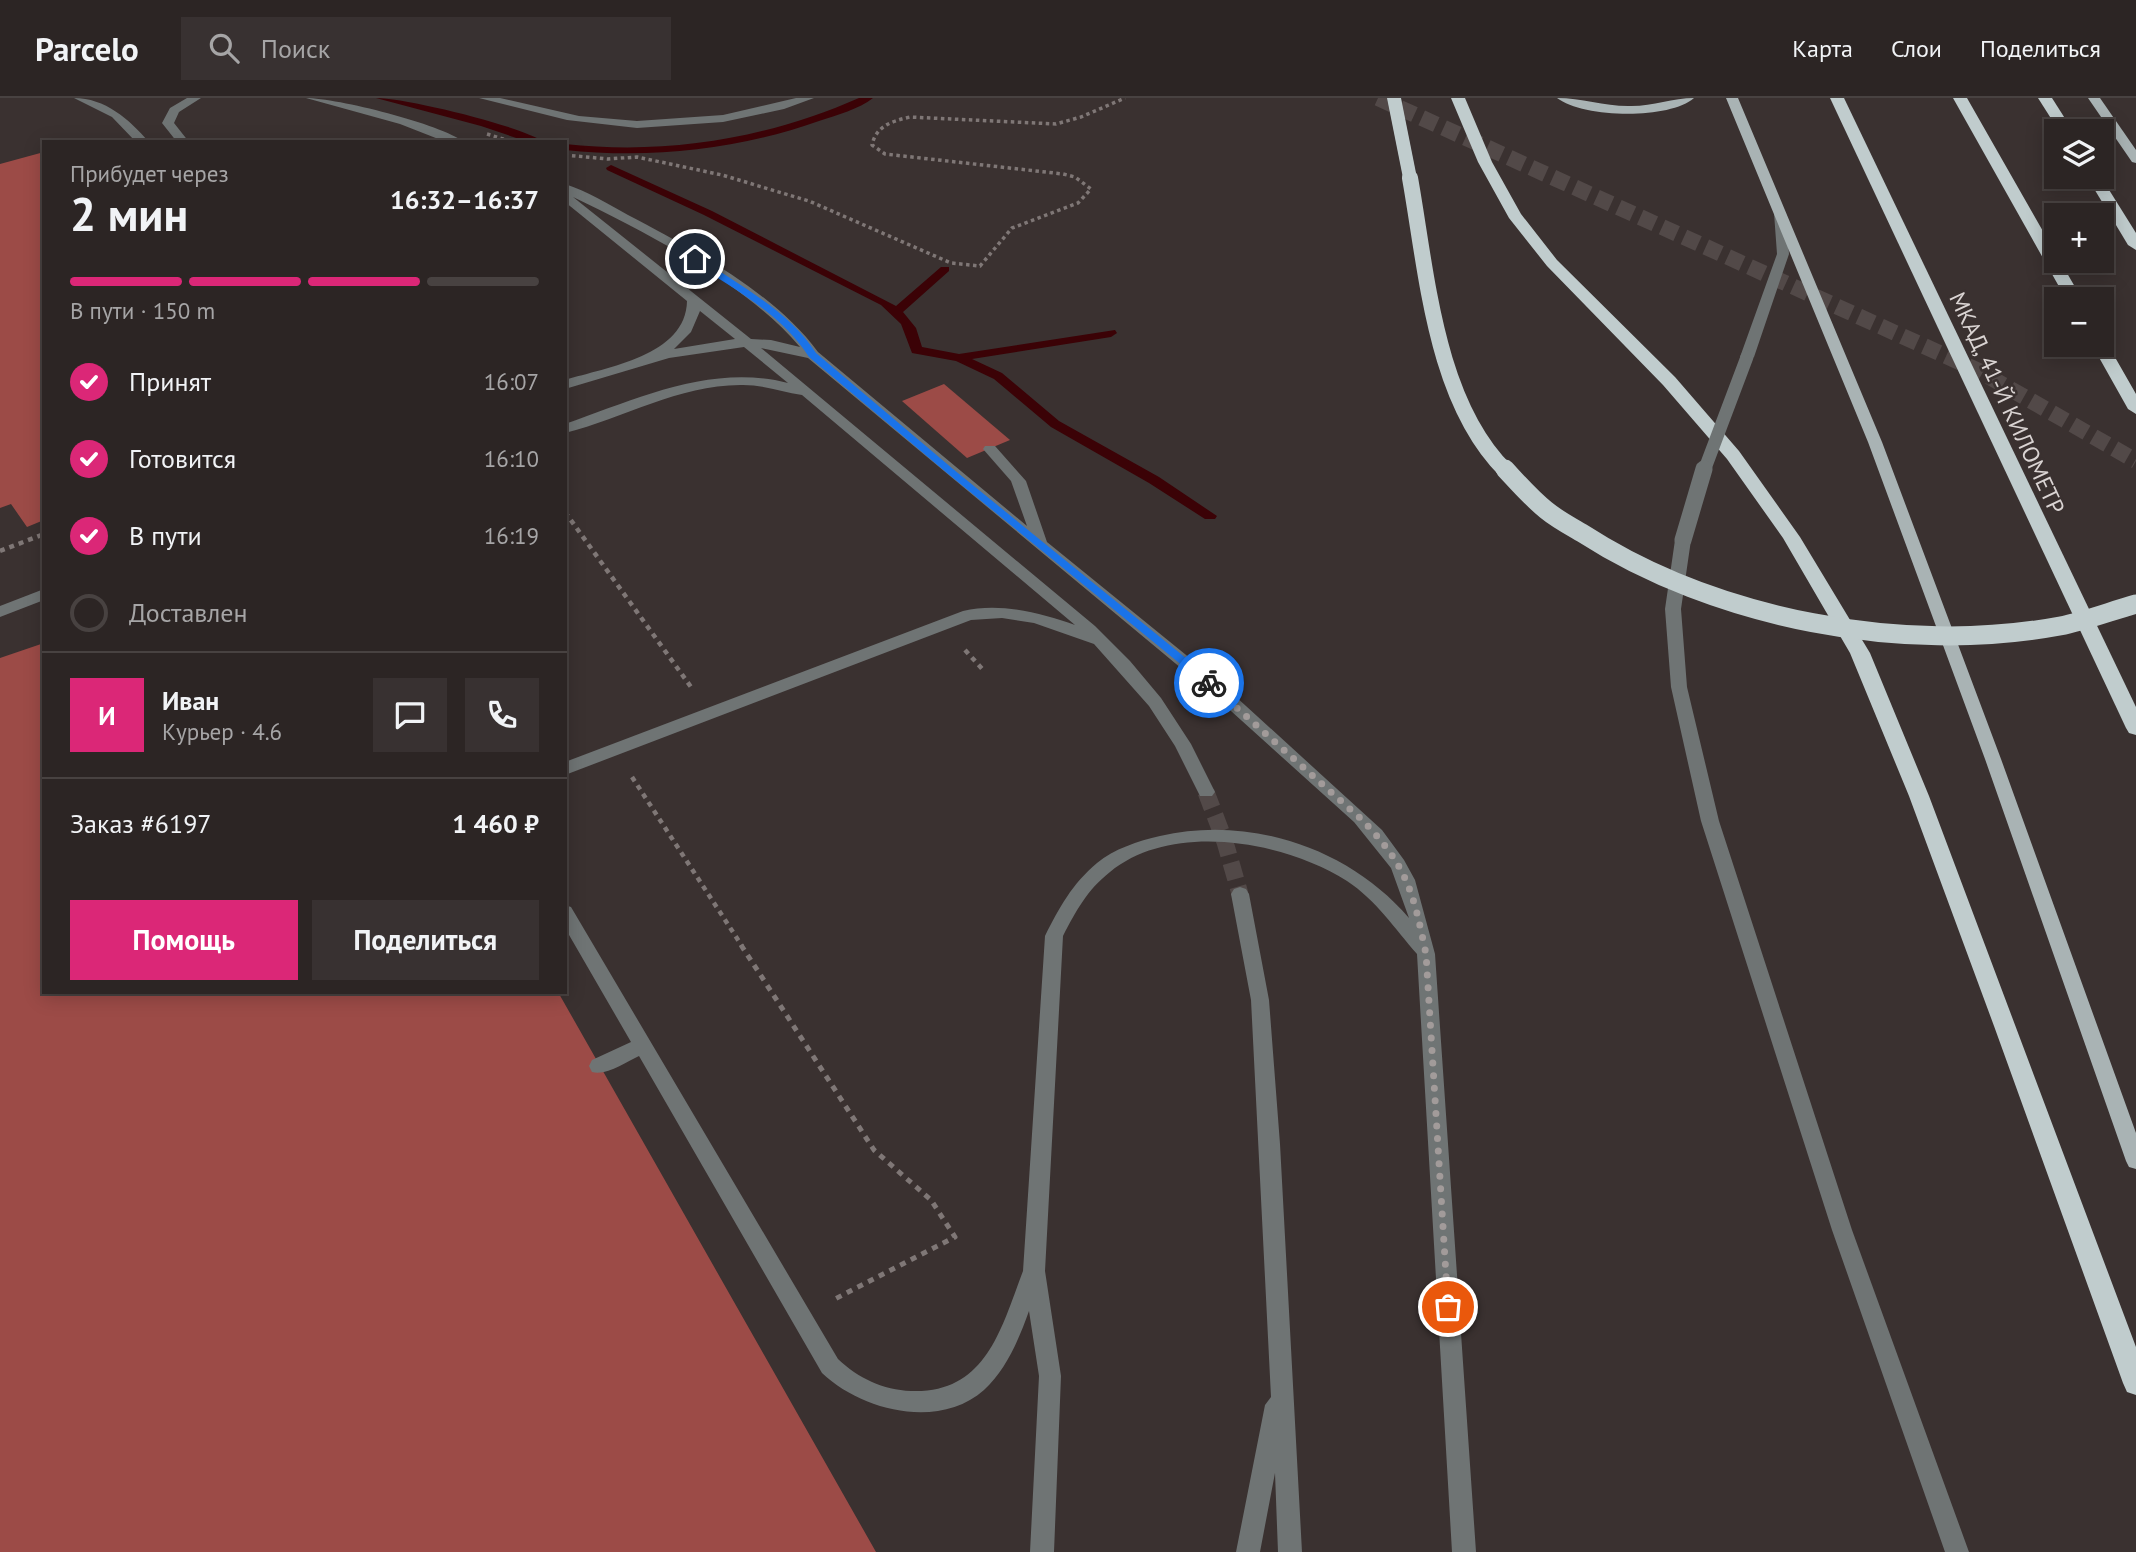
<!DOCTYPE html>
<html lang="ru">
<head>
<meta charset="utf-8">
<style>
  body { margin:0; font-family:"PT Sans",sans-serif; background:#383131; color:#f1f3f6; height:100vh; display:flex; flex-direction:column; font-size:26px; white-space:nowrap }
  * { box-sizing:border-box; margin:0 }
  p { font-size:23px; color:#a6a5a6 }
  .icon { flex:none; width:38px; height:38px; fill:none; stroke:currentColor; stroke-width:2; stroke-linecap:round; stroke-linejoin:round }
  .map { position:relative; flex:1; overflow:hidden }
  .details { position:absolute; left:42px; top:42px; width:525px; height:854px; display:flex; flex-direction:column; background:#2c2524; border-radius:0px; box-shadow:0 4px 18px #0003,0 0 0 2px #484241 }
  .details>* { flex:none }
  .buttons { position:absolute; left:2044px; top:21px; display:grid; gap:14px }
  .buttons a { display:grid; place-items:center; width:70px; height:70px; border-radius:0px; background:#2c2524; box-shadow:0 4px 18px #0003,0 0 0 2px #484241; font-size:35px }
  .pin { position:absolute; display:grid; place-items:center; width:60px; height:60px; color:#fff; margin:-30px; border:4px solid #fff; border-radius:50%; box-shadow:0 2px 7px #0007 }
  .courier { position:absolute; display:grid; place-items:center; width:70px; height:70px; margin:-35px; border:5px solid #1a73e8; border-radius:50%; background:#fff; color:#222; box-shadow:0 2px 9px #0007 }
  .headline em { font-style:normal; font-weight:700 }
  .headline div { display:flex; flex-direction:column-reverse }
  .headline { display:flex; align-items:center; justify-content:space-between; height:119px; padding:0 28px }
  h1 { font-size:46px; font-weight:700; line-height:52px }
  .bar { display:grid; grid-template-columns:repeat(4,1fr); gap:10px 7px; align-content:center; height:84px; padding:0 28px }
  .bar i { height:9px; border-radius:5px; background:#484241 }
  .bar .selected { background:#db2777 }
  .bar p { grid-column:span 4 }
  .line { display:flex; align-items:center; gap:18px; padding:0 28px; border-top:2px solid #484241 }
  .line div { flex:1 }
  .round { display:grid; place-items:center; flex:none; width:74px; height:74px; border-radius:0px; background:#383131 }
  ol { padding:0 28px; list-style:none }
  li { display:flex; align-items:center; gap:21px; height:77px }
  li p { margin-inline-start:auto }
  li .icon { padding:7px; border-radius:50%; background:#db2777; color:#fff; stroke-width:4 }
  li:last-child { color:#a6a5a6 }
  li i { width:38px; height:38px; border:4px solid #484241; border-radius:50% }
  .cta { display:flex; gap:14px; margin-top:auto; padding:14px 28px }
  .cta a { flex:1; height:80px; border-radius:0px; background:#db2777; color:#fff; font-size:28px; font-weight:700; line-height:80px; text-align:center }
  .cta a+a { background:#383131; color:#f1f3f6 }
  header { display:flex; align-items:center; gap:42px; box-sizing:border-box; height:98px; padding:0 35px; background:#2c2524; border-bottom:2px solid #484241 }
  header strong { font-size:33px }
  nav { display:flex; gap:38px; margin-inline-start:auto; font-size:24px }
  .search { width:490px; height:63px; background:#383131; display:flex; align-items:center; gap:18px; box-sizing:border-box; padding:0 24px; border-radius:0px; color:#a6a5a6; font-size:26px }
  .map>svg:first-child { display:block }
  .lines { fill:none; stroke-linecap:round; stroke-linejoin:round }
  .stream { fill:#3b0206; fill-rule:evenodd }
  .building { fill:#9c4b47 }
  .minor-tunnel { stroke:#524948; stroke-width:17; stroke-dasharray:17 8; stroke-linecap:butt }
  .highway-tunnel { stroke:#524948; stroke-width:16; stroke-dasharray:16 8; stroke-linecap:butt }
  .path-far2 { stroke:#7f7776; stroke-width:3.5; stroke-dasharray:3.5 3.5; stroke-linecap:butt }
  .path-far1 { stroke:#7f7776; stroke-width:4.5; stroke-dasharray:5 5; stroke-linecap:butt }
  .path { stroke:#7f7776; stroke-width:5; stroke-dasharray:6 6; stroke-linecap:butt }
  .minor { fill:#6f7474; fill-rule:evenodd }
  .major { fill:#a9b3b4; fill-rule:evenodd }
  .highway { fill:#c0cccd; fill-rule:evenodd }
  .minor-bridge-far1 { stroke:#6f7474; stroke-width:13 }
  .minor-bridge { stroke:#6f7474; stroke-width:17 }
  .highway-bridge-far1 { stroke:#c0cccd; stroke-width:16 }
  .highway-bridge { stroke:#c0cccd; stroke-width:19 }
  .route { fill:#1a73e8 }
  .done { stroke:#a29b9a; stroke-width:7; stroke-dasharray:0 12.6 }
  .labels { text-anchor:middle; stroke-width:5; stroke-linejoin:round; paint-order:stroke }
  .street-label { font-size:23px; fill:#dad4d3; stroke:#3a3130 }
</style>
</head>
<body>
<header>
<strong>Parcelo</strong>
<div class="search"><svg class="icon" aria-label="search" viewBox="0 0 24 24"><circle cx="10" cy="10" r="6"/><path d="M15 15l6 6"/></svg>Поиск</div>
<nav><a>Карта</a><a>Слои</a><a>Поделиться</a></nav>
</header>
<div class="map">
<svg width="2136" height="1454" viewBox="0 0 2136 1454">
  <rect width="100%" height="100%" fill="#3a3130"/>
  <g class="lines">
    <g class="stream">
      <path d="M376,0C406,0 521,28 544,44H528L481,28Z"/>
      <path d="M859,0H873C859,11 837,17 819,23C737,52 651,61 565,52V46C667,57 766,41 859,0Z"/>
      <polygon points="611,67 712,113 896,208 941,169 949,169 949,173 903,214 916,230 922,249 959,256 1115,232 1117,235 1111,239 972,261 1002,275 1059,323 1159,379 1217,418 1215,421 1205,421 1149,385 1051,329 994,281 956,263 912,255 901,226 881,207 704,117 607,72 606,70"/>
    </g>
  </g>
  <g class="building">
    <polygon points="44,54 44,422 27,429 11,406 0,410 0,66"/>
    <polygon points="944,286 1010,342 967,360 902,303"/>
    <polygon points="44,545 44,894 558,894 876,1454 0,1454 0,560"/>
  </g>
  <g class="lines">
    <polyline class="minor-tunnel" points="1206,694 1225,744 1240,796"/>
    <polyline class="highway-tunnel" points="1378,0 1979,273 2136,363"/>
    <g class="path-far2">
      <polyline points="487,36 513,44"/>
      <path d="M565,57L608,61L637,59L722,77L809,103L951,165L980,168L1012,130L1078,105L1091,91L1075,79L1063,76L885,56L872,47C876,28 892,23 910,19L1056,26L1081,19L1125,0"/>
    </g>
    <g class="path-far1">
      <polyline points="565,414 691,589"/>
      <polyline points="0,453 44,436"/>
      <polyline points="965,552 985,574"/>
      <polyline points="632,679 742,848"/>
    </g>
    <polyline class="path" points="741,847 874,1052 931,1102 955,1139 833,1202"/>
    <g class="minor">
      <path d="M74,0C105,0 129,21 149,44H136L112,19Z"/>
      <polygon points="187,0 201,0 179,14 174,25 189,44 177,44 162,25 170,10"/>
      <path d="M306,0C337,0 441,26 464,44H446L400,26Z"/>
      <polygon points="479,0 500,0 579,18 637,23 723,17 796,0 814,0 784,11 723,24 637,30 567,22"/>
      <path d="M565,86C587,93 608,106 628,117C691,150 775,195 818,254L1027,428L1011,383L983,351L985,348H995L1026,383L1047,444L1223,587L1382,732L1404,762L1415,782L1435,856L1476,1454H1452L1417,856C1395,831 1376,802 1347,783C1284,743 1172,723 1110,774C1087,792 1076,813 1063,838L1045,1173L1061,1278L1054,1454H1030L1039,1278L1029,1213C1019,1241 1006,1272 984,1292C939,1332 862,1313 822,1275L639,958C626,964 607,978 592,974L589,968L592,962L631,944L565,830V807L571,809L838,1261C858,1280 883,1292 911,1293C986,1296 1001,1231 1023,1173L1045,838C1059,810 1072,786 1097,765C1114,751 1138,743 1160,738C1250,717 1349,750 1409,820L1391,770L1354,724L1211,595L808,260L761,250L1095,528L1130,563L1161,600L1191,646L1215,694L1212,698H1200L1175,648L1149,608L1094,546L1034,525L1002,520L971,522L565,677V664L963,513C1000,504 1041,515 1075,527L802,297C782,294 764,287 743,287C680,286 625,320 565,335V326C636,301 712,265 788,285L744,249L669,260L565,291V282C607,269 686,258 687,203L565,104ZM573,99C646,134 748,187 800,249L771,242L751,241ZM700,213L735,241L674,251L691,234Z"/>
      <polygon points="1780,111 1786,115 1789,156 1754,259 1747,263 1740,259 1777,156 1774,115"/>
      <polygon points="1683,437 1691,442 1681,511 1687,589 1719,723 1852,1132 1969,1454 1945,1454 1832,1132 1701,723 1671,589 1665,511 1675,442"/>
      <polygon points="44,491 44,502 0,519 0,508"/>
      <polygon points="1240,789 1246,791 1249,796 1269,902 1280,1046 1302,1454 1278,1454 1275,1375 1260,1454 1236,1454 1265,1307 1271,1299 1251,902 1231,796 1234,791"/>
    </g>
    <g class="major">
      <path d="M1557,0C1581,0 1604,8 1628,8C1651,9 1672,0 1694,0C1669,22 1583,20 1557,0Z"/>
      <polygon points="1726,0 1738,0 1882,344 2001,661 2136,1035 2136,1071 2129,1069 2126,1063 1985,661 1868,344"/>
      <polygon points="2088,0 2100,0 2136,52 2136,65 2132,64"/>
    </g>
    <g class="highway">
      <polygon points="1387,0 1401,0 1417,80 1415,83 1405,83 1403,80"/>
      <polygon points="1451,0 1465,0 1492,64 1521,116 1557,162 1675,279 1739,353 1800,439 1870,555 1929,698 2136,1249 2136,1297 2127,1294 2123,1285 1994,928 1909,698 1850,555 1783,440 1727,361 1663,287 1547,168 1509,120 1478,64"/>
      <polygon points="1830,0 1844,0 2136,609 2136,637 2129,635 2126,630"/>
      <polygon points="1953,0 1967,0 2056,156 2056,163 2060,163 2082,201 2066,201"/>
      <polygon points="2038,0 2052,0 2073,33 2059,33"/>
      <polygon points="2087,79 2101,79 2136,135 2136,152 2128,147"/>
      <polygon points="2102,243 2108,247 2136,296 2136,316 2128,311 2092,247 2102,247"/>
    </g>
    <polyline class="minor-bridge-far1" points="1704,373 1747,259"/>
    <polyline class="minor-bridge" points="1683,442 1704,371"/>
    <path class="highway-bridge-far1" d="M1410,80C1427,175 1435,303 1506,373"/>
    <path class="highway-bridge" d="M1505,371C1518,385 1531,400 1546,412C1557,421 1570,428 1582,435C1715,521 1904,557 2060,528C2085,523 2111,513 2136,506"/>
  </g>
  <path class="route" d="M692,159H698C739,187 789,213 816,255L953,371L1213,582V587H1206L947,375L809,259C782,216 733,191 692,163Z"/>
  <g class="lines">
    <path class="done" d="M1209,585L1360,720C1407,767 1413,793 1426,856L1448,1209"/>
  </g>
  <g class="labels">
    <g class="street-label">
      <text transform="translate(2007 305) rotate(65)" y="8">МКАД, 41-Й КИЛОМЕТР</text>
    </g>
  </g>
</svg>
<div class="buttons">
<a><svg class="icon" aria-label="layers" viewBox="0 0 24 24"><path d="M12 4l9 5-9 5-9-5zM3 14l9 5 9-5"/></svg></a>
<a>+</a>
<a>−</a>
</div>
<div class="pin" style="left:1448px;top:1209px;background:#ea580c"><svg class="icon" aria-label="bag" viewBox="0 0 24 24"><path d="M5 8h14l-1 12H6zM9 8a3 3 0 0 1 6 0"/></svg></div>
<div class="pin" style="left:695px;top:161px;background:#1f2937"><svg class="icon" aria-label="home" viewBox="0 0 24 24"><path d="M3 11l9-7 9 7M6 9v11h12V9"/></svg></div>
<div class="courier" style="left:1209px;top:585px"><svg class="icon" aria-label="bike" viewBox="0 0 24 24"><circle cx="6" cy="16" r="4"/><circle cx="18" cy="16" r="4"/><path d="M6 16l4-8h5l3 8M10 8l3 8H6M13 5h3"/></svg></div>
<section class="details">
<div class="headline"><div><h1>2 мин</h1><p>Прибудет через</p></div><em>16:32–16:37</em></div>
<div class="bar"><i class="selected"></i><i class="selected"></i><i class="selected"></i><i></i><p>В пути · 150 m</p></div>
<ol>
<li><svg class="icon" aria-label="check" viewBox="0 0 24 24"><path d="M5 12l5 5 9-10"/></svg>Принят<p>16:07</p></li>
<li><svg class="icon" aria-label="check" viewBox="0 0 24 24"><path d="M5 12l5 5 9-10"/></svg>Готовится<p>16:10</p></li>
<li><svg class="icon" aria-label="check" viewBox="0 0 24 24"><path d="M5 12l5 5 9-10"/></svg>В пути<p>16:19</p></li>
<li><i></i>Доставлен</li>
</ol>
<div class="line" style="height:126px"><b class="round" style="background:#db2777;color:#fff">И</b><div><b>Иван</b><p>Курьер · 4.6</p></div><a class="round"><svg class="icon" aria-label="chat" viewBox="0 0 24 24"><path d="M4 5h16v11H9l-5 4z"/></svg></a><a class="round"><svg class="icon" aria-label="phone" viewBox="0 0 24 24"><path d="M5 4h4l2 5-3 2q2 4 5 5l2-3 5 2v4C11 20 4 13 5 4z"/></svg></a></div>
<div class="line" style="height:91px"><div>Заказ #6197</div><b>1 460 ₽</b></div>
<div class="cta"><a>Помощь</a><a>Поделиться</a></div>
</section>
</div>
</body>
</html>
